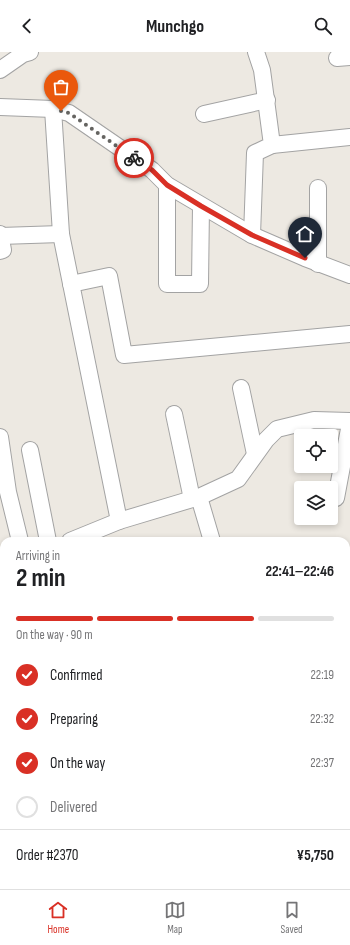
<!DOCTYPE html>
<html lang="en">
<head>
<meta charset="utf-8">
<style>
  body { margin:0; font-family:"Sofia Sans Condensed",sans-serif; background:#f6f6f6; color:#202124; height:100vh; display:flex; flex-direction:column; font-size:15px; white-space:nowrap }
  * { box-sizing:border-box; margin:0 }
  p { font-size:13px; color:#757577 }
  .icon { flex:none; width:22px; height:22px; fill:none; stroke:currentColor; stroke-width:2; stroke-linecap:round; stroke-linejoin:round }
  .map { position:relative; flex:1; overflow:hidden }
  .drawer { position:absolute; left:0px; top:485px; width:350px; height:352px; display:flex; flex-direction:column; background:#fff; border-radius:12px 12px 0 0; box-shadow:0 2px 6px #0003 }
  .drawer>* { flex:none }
  .tools { position:absolute; left:294px; top:377px; display:grid; gap:8px }
  .tools a { display:grid; place-items:center; width:44px; height:44px; border-radius:4px; background:#fff; box-shadow:0 2px 6px #0003; font-size:20px }
  .pin { position:absolute; display:grid; place-items:center; width:34px; height:34px; color:#fff; margin:-41px -17px; border-radius:50% 50% 50% 0; rotate:-45deg; box-shadow:0 0 4px #0007 }
  .pin .icon { rotate:45deg }
  .courier { position:absolute; display:grid; place-items:center; width:40px; height:40px; margin:-20px; border:3px solid #d93025; border-radius:50%; background:#fff; color:#222; box-shadow:0 1px 5px #0007 }
  .head em { font-style:normal; font-weight:700 }
  .head div { display:flex; flex-direction:column-reverse }
  .head { display:flex; align-items:center; justify-content:space-between; height:68px; padding:0 16px }
  h1 { font-size:26px; font-weight:700; line-height:30px }
  .bar { display:grid; grid-template-columns:repeat(4,1fr); gap:6px 4px; align-content:center; height:48px; padding:0 16px }
  .bar i { height:5px; border-radius:3px; background:#e0e0e0 }
  .bar .on { background:#d93025 }
  .bar p { grid-column:span 4 }
  .line { display:flex; align-items:center; gap:10px; padding:0 16px; border-top:1px solid #e0e0e0 }
  .line div { flex:1 }
  ol { padding:0 16px; list-style:none }
  li { display:flex; align-items:center; gap:12px; height:44px }
  li p { margin-inline-start:auto }
  li .icon { padding:4px; border-radius:50%; background:#d93025; color:#fff; stroke-width:4 }
  li:last-child { color:#757577 }
  li i { width:22px; height:22px; border:2px solid #e0e0e0; border-radius:50% }
  header { display:flex; justify-content:space-between; align-items:center; height:52px; padding:0 16px; background:#fff; font-size:18px; font-weight:700 }
  .tabs { display:flex; justify-content:space-around; align-items:center; height:56px; border-top:1px solid #e0e0e0; background:#fff; font-size:11px; color:#757577 }
  .tabs a { display:grid; justify-items:center; gap:2px }
  .tabs .on { color:#d93025 }
  .map>svg:first-child { display:block }
  .cemetery { fill:#a4c5a8 }
  .lines { fill:none; stroke-linecap:round; stroke-linejoin:round }
  .minor-casing { stroke:#a3a3a3; stroke-width:18 }
  .minor { stroke:#fff; stroke-width:16 }
  .done { stroke:#656461; stroke-width:4; stroke-dasharray:0 7.2 }
  .route { stroke:#d93025; stroke-width:5 }
</style>
</head>
<body>
<header><svg class="icon" aria-label="back" viewBox="0 0 24 24"><path d="M15 5l-7 7 7 7"/></svg>Munchgo<svg class="icon" aria-label="search" viewBox="0 0 24 24"><circle cx="10" cy="10" r="6"/><path d="M15 15l6 6"/></svg></header>
<div class="map">
<svg width="350" height="837" viewBox="0 0 350 837">
  <rect width="100%" height="100%" fill="#ede9e2"/>
  <polygon class="cemetery" points="350,523 350,837 284,837 284,833 346,833 346,528"/>
  <g class="lines">
    <g class="minor-casing">
      <g id="minor">
        <polyline points="337,6 350,5"/>
        <polyline points="0,18 23,2 30,0"/>
        <polyline points="0,55 53,57 69,61 152,118 167,133 252,183 305,206 350,223"/>
        <polyline points="53,57 61,182 119,469"/>
        <polyline points="204,62 267,48"/>
        <polyline points="272,93 350,85"/>
        <polyline points="167,133 167,232 200,232 201,154"/>
        <polyline points="318,136 318,212"/>
        <polyline points="0,182 3,198 0,199"/>
        <polyline points="252,183 255,101 272,93 262,18 256,0"/>
        <polyline points="0,184 61,182"/>
        <polyline points="71,232 109,224 124,303 350,282"/>
        <polyline points="241,336 255,402"/>
        <polyline points="174,362 192,447"/>
        <polyline points="0,385 8,440 20,489"/>
        <polyline points="30,398 48,489"/>
        <polyline points="199,445 212,489"/>
        <polyline points="336,446 349,377"/>
        <polyline points="70,489 119,469 199,445 238,427 266,388 277,377 314,368 350,369"/>
        <polyline points="0,511 4,510"/>
        <polyline points="346,536 350,531"/>
        <polyline points="0,620 4,619"/>
        <polyline points="346,642 350,671"/>
        <polyline points="0,699 4,699"/>
        <polyline points="346,743 350,742"/>
        <polyline points="28,837 31,833"/>
        <polyline points="189,837 190,833"/>
      </g>
    </g>
    <use href="#minor" class="minor"/>
  </g>
  <g class="lines">
    <polyline class="done" points="61,59 69,61 134,106"/>
    <polyline class="route" points="134,106 152,118 167,133 201,154 252,183 305,206"/>
  </g>
</svg>
<div class="tools">
<a><svg class="icon" aria-label="locate" viewBox="0 0 24 24"><circle cx="12" cy="12" r="6"/><path d="M12 2v4M12 18v4M2 12h4M18 12h4"/></svg></a>
<a><svg class="icon" aria-label="layers" viewBox="0 0 24 24"><path d="M12 4l9 5-9 5-9-5zM3 14l9 5 9-5"/></svg></a>
</div>
<div class="pin" style="left:61px;top:59px;background:#ea580c"><svg class="icon" aria-label="bag" viewBox="0 0 24 24"><path d="M5 8h14l-1 12H6zM9 8a3 3 0 0 1 6 0"/></svg></div>
<div class="pin" style="left:305px;top:206px;background:#1f2937"><svg class="icon" aria-label="home" viewBox="0 0 24 24"><path d="M3 11l9-7 9 7M6 9v11h12V9"/></svg></div>
<div class="courier" style="left:134px;top:106px"><svg class="icon" aria-label="bike" viewBox="0 0 24 24"><circle cx="6" cy="16" r="4"/><circle cx="18" cy="16" r="4"/><path d="M6 16l4-8h5l3 8M10 8l3 8H6M13 5h3"/></svg></div>
<section class="drawer">
<div class="head"><div><h1>2 min</h1><p>Arriving in</p></div><em>22:41–22:46</em></div>
<div class="bar"><i class="on"></i><i class="on"></i><i class="on"></i><i></i><p>On the way · 90 m</p></div>
<ol>
<li><svg class="icon" aria-label="check" viewBox="0 0 24 24"><path d="M5 12l5 5 9-10"/></svg>Confirmed<p>22:19</p></li>
<li><svg class="icon" aria-label="check" viewBox="0 0 24 24"><path d="M5 12l5 5 9-10"/></svg>Preparing<p>22:32</p></li>
<li><svg class="icon" aria-label="check" viewBox="0 0 24 24"><path d="M5 12l5 5 9-10"/></svg>On the way<p>22:37</p></li>
<li><i></i>Delivered</li>
</ol>
<div class="line" style="height:52px"><div>Order #2370</div><b>¥5,750</b></div>
</section>
</div>
<nav class="tabs">
<a class="on"><svg class="icon" aria-label="home" viewBox="0 0 24 24"><path d="M3 11l9-7 9 7M6 9v11h12V9"/></svg>Home</a>
<a><svg class="icon" aria-label="map" viewBox="0 0 24 24"><path d="M3 6l6-2 6 2 6-2v14l-6 2-6-2-6 2zM9 4v14M15 6v14"/></svg>Map</a>
<a><svg class="icon" aria-label="saved" viewBox="0 0 24 24"><path d="M7 4h10v16l-5-4-5 4z"/></svg>Saved</a>
</nav>
</body>
</html>
